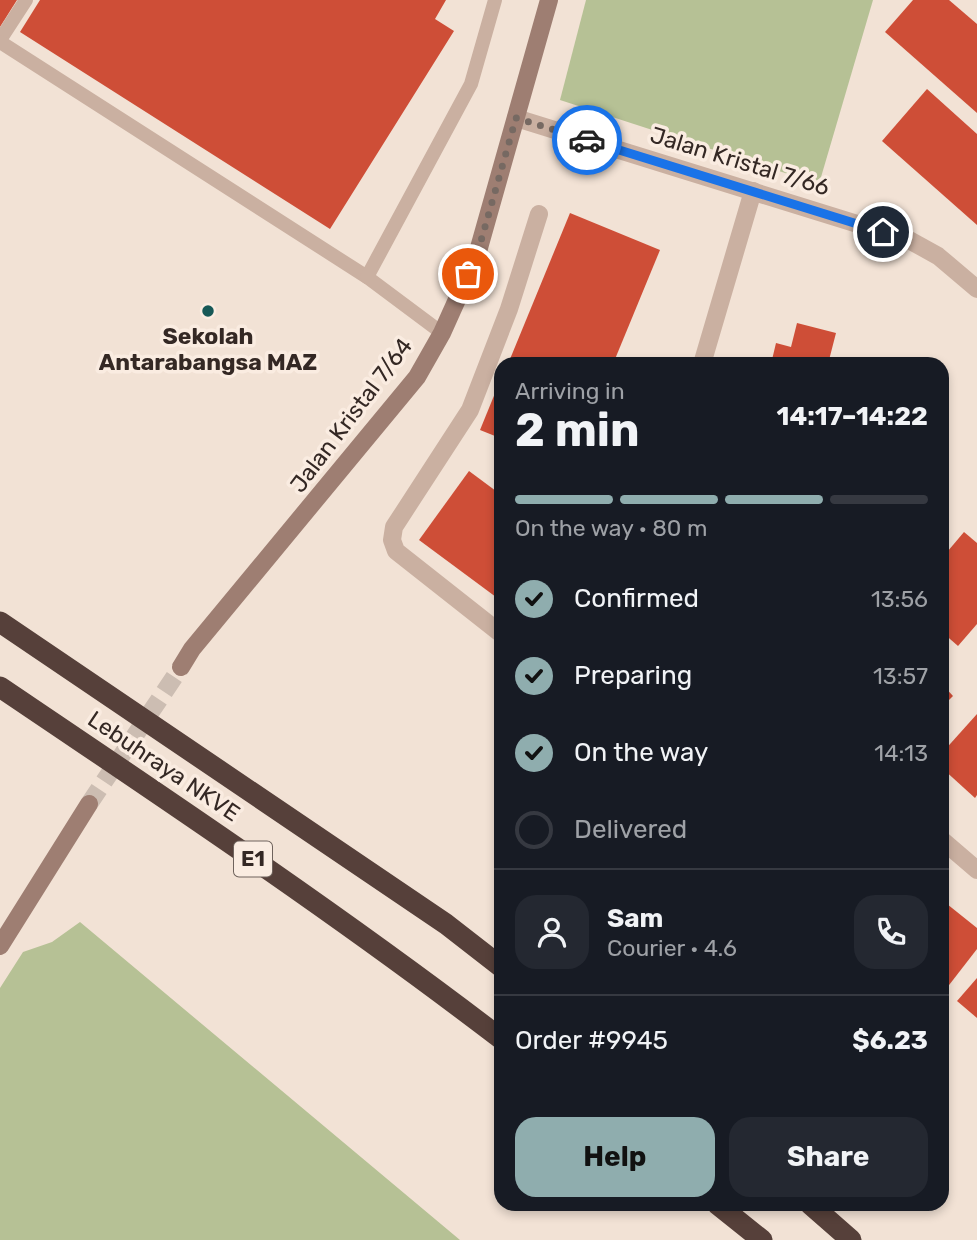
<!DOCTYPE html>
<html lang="en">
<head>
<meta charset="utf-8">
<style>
  body { margin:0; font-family:Rubik,sans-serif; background:#242831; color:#f1f3f6; height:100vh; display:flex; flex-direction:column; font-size:26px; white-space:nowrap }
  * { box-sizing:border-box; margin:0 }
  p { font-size:23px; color:#9ea1a6 }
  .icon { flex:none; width:38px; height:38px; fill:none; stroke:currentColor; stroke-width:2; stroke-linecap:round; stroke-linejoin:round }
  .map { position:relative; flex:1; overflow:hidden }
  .side { position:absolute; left:494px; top:357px; width:455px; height:854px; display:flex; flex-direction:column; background:#171b24; border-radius:21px; box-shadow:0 4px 10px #0003 }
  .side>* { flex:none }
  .pin { position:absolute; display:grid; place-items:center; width:60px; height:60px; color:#fff; margin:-30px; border:4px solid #fff; border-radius:50%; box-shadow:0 2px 7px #0007 }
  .courier { position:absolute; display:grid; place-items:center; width:70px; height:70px; margin:-35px; border:5px solid #1a73e8; border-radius:50%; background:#fff; color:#222; box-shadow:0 2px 9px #0007 }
  .head em { font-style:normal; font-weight:700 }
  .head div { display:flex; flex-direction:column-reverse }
  .head { display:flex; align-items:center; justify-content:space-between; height:119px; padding:0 21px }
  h1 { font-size:46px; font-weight:700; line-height:52px }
  .bar { display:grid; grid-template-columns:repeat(4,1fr); gap:10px 7px; align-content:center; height:84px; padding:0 21px }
  .bar i { height:9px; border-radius:5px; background:#363941 }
  .bar .on { background:#8fadae }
  .bar p { grid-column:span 4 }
  .line { display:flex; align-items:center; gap:18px; padding:0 21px; border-top:2px solid #363941 }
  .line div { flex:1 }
  .round { display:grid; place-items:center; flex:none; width:74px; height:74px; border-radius:21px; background:#242831 }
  ol { padding:0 21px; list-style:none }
  li { display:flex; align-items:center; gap:21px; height:77px }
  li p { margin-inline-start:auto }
  li .icon { padding:7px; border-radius:50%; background:#8fadae; color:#111; stroke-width:4 }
  li:last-child { color:#9ea1a6 }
  li i { width:38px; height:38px; border:4px solid #363941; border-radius:50% }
  .cta { display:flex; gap:14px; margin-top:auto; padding:14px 21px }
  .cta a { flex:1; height:80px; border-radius:21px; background:#8fadae; color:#111; font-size:28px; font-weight:700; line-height:80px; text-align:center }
  .cta a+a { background:#242831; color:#f1f3f6 }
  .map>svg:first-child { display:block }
  .green { fill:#b6c195 }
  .building { fill:#ce4e37 }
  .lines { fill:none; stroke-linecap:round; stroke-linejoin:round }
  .secondary-tunnel { stroke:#ccbdb2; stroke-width:18; stroke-dasharray:18 9; stroke-linecap:butt }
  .lane { stroke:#cab0a1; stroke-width:14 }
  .street { stroke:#cab0a1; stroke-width:18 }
  .secondary { stroke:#9e7e72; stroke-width:18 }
  .highway { stroke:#56403a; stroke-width:21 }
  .done { stroke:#766962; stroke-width:7; stroke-dasharray:0 12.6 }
  .route { stroke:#1a73e8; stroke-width:9 }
  .poi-dot { fill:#175856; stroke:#faece1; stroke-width:2.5 }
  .labels { text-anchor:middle; stroke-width:7; stroke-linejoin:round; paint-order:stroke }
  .shield { fill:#faece1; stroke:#6f635d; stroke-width:2 }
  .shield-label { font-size:21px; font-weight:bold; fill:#342824 }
  .street-label { font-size:23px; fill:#342824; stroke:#faece1 }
  .poi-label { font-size:23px; font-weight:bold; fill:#342824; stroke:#faece1 }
</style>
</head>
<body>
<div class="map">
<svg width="977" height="1240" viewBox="0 0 977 1240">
  <rect width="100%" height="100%" fill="#f2e2d5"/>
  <g class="green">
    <polygon points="586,0 873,0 819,184 560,100"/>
    <polygon points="80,922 460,1240 0,1240 0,988 23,952 52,942"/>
  </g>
  <g class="building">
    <polygon points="0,0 17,0 0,27"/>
    <polygon points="40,0 446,0 435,19 454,31 330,229 20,32"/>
    <polygon points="913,0 949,0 977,24 977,113 885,32"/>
    <polygon points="927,89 977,134 977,225 882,141"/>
    <polygon points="570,213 660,250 613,364 508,364"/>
    <polygon points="797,323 836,333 828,364 771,364 776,343 791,347"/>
    <polygon points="500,381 500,438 480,430"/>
    <polygon points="469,471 500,494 500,600 419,540"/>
    <polygon points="964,532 977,543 977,624 958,646 942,632 942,558"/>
    <polygon points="942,684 953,696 942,707"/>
    <polygon points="977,714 977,795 975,798 942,768 942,753"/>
    <polygon points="942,900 977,928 977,949 946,989 942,986"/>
    <polygon points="977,978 977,1018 957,1001"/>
  </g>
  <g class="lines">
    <polyline class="secondary-tunnel" points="89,804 181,667"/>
    <g class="lane">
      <polyline points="0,40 26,0"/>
      <polyline points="0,42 367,277 442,333"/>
      <polyline points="367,277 471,84 495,0"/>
    </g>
    <g class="street">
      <polyline points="516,118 909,240 938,256 977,289"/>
      <polyline points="702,364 753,191"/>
      <polyline points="500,633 396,551 392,540 394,527 470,410 509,309 539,214"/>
      <polyline points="942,840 977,870"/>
    </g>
    <g class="secondary">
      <polyline points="181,667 192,649 417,377 442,333 477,255 549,0"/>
      <polyline points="0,946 89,804"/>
    </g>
    <g class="highway">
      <polyline points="0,622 446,924 500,966"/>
      <path d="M0,687C169,801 338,914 500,1038"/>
      <polyline points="717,1204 762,1240"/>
      <polyline points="810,1204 851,1240"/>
    </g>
  </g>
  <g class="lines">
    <polyline class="done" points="468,274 477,255 516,118 587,140"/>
    <polyline class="route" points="587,140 883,232"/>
  </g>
  <circle class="poi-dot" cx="208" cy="311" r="7"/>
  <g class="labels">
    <rect class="shield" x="234" y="841.5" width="38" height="35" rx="5"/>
    <g class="shield-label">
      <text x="253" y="866">E1</text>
    </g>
    <g class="street-label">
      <text transform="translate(740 161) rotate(17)" y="8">Jalan Kristal 7/66</text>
      <text transform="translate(351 415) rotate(-53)" y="8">Jalan Kristal 7/64</text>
      <text transform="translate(164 766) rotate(34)" y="8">Lebuhraya NKVE</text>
    </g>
    <g class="poi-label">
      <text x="208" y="344">Sekolah<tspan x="208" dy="26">Antarabangsa MAZ</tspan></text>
    </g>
  </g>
</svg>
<div class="pin" style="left:468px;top:274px;background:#ea580c"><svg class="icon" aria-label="bag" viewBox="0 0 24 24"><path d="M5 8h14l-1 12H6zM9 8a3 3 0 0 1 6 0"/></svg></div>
<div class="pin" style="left:883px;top:232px;background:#1f2937"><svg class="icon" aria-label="home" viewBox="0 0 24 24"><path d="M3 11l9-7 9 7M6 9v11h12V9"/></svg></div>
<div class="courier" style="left:587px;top:140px"><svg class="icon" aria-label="car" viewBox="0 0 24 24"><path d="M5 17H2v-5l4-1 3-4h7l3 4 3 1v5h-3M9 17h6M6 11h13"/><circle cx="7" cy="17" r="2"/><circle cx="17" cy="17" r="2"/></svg></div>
<section class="side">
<div class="head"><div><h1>2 min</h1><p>Arriving in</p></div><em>14:17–14:22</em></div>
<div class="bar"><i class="on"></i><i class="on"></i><i class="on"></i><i></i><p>On the way · 80 m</p></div>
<ol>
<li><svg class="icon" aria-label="check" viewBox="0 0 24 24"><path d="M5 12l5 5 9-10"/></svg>Confirmed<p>13:56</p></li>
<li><svg class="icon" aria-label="check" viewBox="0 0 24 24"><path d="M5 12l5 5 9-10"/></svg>Preparing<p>13:57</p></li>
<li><svg class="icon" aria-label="check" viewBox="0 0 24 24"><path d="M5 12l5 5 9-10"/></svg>On the way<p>14:13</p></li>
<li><i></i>Delivered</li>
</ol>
<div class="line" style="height:126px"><a class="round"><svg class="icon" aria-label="person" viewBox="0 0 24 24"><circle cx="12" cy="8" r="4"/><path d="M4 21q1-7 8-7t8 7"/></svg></a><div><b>Sam</b><p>Courier · 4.6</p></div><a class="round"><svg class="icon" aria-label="phone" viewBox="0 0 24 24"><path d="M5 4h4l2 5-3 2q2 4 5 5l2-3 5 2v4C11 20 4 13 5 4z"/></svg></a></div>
<div class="line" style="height:91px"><div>Order #9945</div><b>$6.23</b></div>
<div class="cta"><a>Help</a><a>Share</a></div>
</section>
</div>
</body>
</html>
